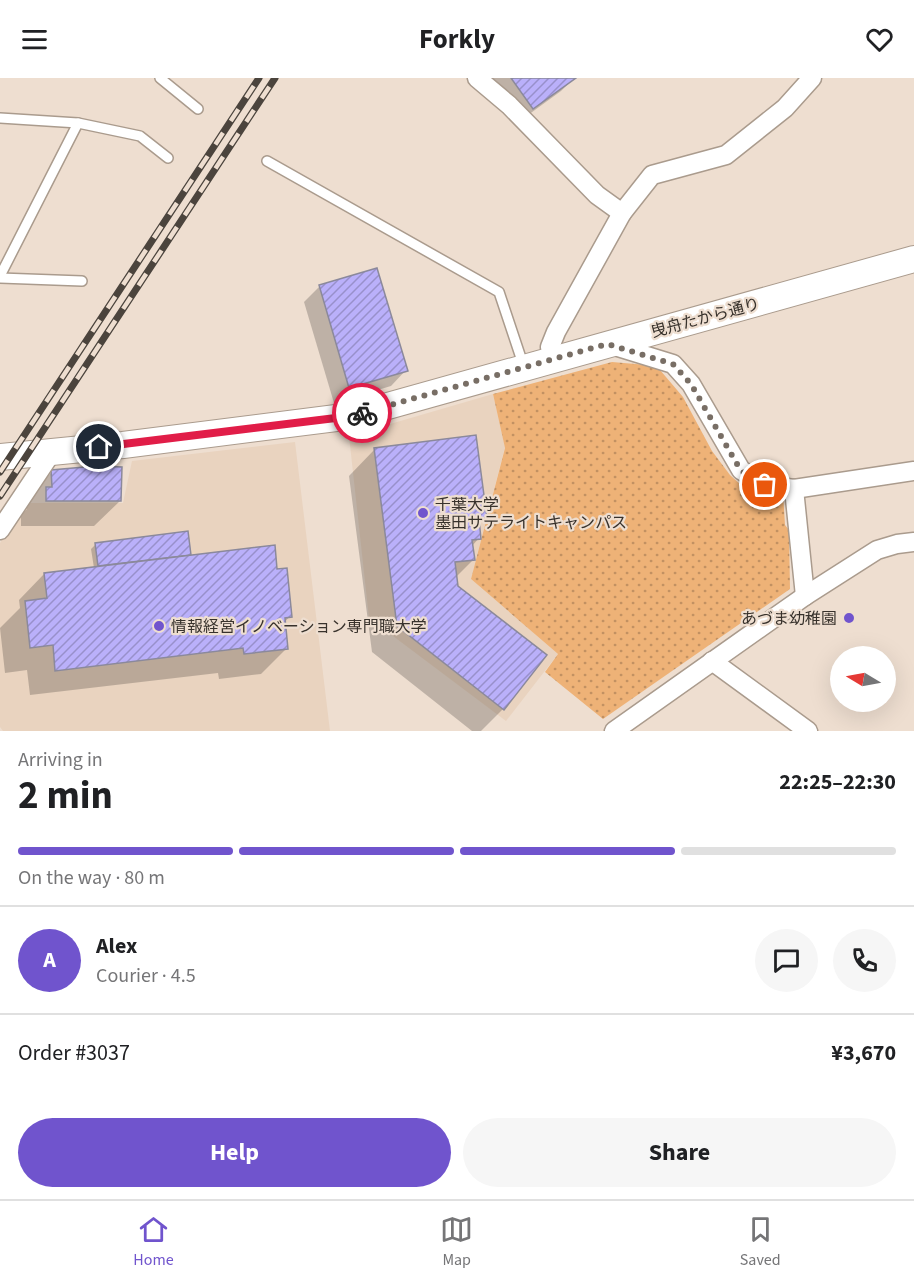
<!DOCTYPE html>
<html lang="en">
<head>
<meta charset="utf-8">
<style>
  body { margin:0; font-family:"Source Sans 3","Noto Sans JP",sans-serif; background:#f6f6f6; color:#202124; height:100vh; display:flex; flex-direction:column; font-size:22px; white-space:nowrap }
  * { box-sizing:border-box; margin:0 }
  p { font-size:20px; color:#757577 }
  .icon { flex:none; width:33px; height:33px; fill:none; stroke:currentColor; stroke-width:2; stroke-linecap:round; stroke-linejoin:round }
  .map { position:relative; height:653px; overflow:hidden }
  .sheet { display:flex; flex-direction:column; background:#fff; flex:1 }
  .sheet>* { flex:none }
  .needle { width:39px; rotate:280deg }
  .controls { position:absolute; left:830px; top:568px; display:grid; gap:12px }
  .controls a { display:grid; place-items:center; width:66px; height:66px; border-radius:50%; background:#fff; box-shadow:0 6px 24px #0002; font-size:30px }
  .pin { position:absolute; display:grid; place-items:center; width:51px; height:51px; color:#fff; margin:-26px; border:3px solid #fff; border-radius:50%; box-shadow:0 2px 6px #0007 }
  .courier { position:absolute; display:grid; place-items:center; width:60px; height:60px; margin:-30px; border:4px solid #e11d48; border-radius:50%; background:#fff; color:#222; box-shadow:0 2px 8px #0007 }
  .headline em { font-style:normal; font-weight:700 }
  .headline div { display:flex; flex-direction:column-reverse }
  .headline { display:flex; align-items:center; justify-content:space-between; height:102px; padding:0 18px }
  h1 { font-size:39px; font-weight:700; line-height:45px }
  .bar { display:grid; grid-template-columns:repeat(4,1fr); gap:9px 6px; align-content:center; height:72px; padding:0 18px }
  .bar i { height:8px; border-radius:4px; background:#e0e0e0 }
  .bar .selected { background:#7054cd }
  .bar p { grid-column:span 4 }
  .line { display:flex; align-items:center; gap:15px; padding:0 18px; border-top:2px solid #e0e0e0 }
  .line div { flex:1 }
  .round { display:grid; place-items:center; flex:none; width:63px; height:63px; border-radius:32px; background:#f6f6f6 }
  .button { display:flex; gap:12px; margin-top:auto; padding:12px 18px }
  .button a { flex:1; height:69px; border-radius:36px; background:#7054cd; color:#fff; font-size:24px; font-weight:700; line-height:69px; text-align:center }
  .button a+a { background:#f6f6f6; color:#202124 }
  header { display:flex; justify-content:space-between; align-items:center; height:78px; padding:0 18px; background:#fff; font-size:27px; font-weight:700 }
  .menu { display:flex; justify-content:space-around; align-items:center; height:84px; border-top:2px solid #e0e0e0; background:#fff; font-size:16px; color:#757577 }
  .menu a { display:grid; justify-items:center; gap:3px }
  .menu .selected { color:#7054cd }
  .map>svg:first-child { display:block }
  .built { fill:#e9d3bf }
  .park { fill:url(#park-dots) }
  .shadow { fill:#0003 }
  .building { fill:url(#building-hatch); stroke:#8b899b; stroke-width:1.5 }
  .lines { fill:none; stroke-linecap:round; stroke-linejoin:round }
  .lane-casing { stroke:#aa9b8d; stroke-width:12 }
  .street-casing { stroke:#aa9b8d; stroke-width:21 }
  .secondary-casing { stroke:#aa9b8d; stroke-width:28 }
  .lane { stroke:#fff; stroke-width:9 }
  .street { stroke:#fff; stroke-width:18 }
  .secondary { stroke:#fff; stroke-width:26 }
  .rail-casing { stroke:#4b443d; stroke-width:7 }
  .rail { stroke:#eeded0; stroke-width:4.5; stroke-dasharray:14; stroke-linecap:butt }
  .done { stroke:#786e65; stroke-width:6; stroke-dasharray:0 10.8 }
  .route { stroke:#e11d48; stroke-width:8 }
  .poi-dot { fill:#7054cd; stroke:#eeded0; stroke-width:2 }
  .labels { text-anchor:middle; stroke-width:4.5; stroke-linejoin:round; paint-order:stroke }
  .street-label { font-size:16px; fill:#38322c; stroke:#eeded0 }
  .poi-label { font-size:16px; fill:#38322c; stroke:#eeded0; text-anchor:start }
</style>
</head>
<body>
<header><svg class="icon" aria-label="menu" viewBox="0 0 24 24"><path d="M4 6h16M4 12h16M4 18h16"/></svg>Forkly<svg class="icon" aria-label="heart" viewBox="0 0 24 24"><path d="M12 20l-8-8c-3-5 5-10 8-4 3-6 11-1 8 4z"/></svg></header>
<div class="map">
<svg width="914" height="653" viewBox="0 0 914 653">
  <defs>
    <pattern id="park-dots" width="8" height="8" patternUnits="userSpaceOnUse" patternTransform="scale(1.5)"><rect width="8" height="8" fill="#eeb277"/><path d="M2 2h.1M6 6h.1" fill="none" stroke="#c29162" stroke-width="1.8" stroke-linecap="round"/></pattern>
    <pattern id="building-hatch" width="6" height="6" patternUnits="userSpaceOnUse" patternTransform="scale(1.5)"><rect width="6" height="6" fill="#bab0fa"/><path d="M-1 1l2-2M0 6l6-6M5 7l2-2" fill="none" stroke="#9890cb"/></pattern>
  </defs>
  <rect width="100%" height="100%" fill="#eeded0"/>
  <g class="built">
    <polygon points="493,316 505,369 471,501 558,576 506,643 369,540 349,358"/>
    <polygon points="295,364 330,653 3,653 0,649 0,465 25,425 123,425 132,383"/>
  </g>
  <polygon class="park" points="612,284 647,287 660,292 683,319 712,373 730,397 741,407 777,416 783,415 785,447 789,452 790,511 603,641 545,594 558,576 471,501 505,370 493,316"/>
  <g class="shadow">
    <polygon points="485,0 574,0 561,13 517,45"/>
    <polygon points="376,192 406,292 391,308 334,325 304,224 319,209"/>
    <polygon points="374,372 485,439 478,447 479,460 472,468 474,481 455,500 456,509 545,577 503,631 481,653 472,653 372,574 349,398"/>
    <polygon points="52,394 120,423 94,448 21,448 21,437 27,431 26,419"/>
    <polygon points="96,466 190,477 187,479 276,493 290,538 284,545 287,570 261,596 219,601 218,595 30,617 27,592 5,595 0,550 20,530 19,522 44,496 94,490 91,471"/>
  </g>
  <g class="building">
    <polygon points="511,0 576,0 533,31"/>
    <polygon points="377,190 408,293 349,310 319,207"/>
    <polygon points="476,357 487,440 479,441 481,461 472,462 475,482 455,484 458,508 547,577 504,632 397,548 374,370"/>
    <polygon points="96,388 122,389 121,423 46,423 46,409 52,409 51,392"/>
    <polygon points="188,453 191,477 98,488 95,465"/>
    <polygon points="275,467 277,491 287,490 292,539 285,540 288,571 244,576 243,570 55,593 53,567 30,570 25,523 47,520 44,495"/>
  </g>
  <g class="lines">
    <g class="lane-casing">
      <g id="lane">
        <polyline points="160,0 198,31"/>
        <polyline points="0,40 78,45 140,58 168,80"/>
        <polyline points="267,83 499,214 524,289"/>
        <polyline points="0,198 78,45"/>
        <polyline points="0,200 82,203"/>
      </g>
    </g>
    <g class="street-casing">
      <g id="street">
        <polyline points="477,0 509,27 597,117 622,135"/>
        <polyline points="608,266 673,286 691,306 741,392 765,407 794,411 914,393"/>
        <polyline points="553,280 550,269 556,254 622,135 652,97 726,77 785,30 812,0"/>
        <polyline points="794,411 805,518"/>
        <polyline points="0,452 52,374"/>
        <polyline points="712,583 808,653"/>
        <polyline points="614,653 805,518 877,472 897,466 914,464"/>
      </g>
    </g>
    <g class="secondary-casing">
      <polyline id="secondary" points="0,379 123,367 352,338 914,181"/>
    </g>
    <use href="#lane" class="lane"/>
    <use href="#street" class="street"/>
    <use href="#secondary" class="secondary"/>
    <g class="rail-casing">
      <g id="rail">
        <polyline points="0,394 259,0"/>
        <polyline points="0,418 275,0"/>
      </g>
    </g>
    <use href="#rail" class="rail"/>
  </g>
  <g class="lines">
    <polyline class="done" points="362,335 607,266 673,286 691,306 741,393 765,407"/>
    <polyline class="route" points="99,369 352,338 362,335"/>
  </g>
  <g class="poi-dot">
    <circle cx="423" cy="435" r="6"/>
    <circle cx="849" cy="540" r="6"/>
    <circle cx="159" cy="548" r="6"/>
  </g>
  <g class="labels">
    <g class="street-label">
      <text transform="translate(705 239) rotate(-15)" y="6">曳舟たから通り</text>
    </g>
    <g class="poi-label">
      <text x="435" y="432">千葉大学<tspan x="435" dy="18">墨田サテライトキャンパス</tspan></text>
      <text x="837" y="546" text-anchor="end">あづま幼稚園</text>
      <text x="171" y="554">情報経営イノベーション専門職大学</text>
    </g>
  </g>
</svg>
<div class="controls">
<a><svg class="needle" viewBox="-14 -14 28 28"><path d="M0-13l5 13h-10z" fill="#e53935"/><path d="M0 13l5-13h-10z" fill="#757577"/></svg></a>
</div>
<div class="pin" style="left:765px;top:407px;background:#ea580c"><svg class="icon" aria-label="bag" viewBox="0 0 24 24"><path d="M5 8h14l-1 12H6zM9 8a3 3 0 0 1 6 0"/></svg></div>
<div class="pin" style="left:99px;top:369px;background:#1f2937"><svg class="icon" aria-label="home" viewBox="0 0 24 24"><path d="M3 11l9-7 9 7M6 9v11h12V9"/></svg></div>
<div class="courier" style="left:362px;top:335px"><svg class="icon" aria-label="bike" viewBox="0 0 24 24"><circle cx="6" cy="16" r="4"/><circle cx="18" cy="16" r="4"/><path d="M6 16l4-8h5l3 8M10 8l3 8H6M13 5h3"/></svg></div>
</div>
<section class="sheet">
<div class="headline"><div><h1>2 min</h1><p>Arriving in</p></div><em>22:25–22:30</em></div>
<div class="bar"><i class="selected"></i><i class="selected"></i><i class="selected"></i><i></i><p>On the way · 80 m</p></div>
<div class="line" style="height:108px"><b class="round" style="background:#7054cd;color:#fff">A</b><div><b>Alex</b><p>Courier · 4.5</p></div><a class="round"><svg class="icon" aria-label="chat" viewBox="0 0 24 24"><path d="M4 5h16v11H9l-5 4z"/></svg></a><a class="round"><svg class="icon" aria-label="phone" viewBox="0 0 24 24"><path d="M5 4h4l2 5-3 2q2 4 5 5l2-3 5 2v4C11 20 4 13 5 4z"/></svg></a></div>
<div class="line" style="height:78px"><div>Order #3037</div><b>¥3,670</b></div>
<div class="button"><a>Help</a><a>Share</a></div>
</section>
<nav class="menu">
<a class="selected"><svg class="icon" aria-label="home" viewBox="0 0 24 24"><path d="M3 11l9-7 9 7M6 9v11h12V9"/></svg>Home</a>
<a><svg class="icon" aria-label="map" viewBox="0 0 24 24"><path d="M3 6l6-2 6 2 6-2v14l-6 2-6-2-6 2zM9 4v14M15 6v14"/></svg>Map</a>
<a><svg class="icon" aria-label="saved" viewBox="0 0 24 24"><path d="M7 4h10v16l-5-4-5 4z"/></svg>Saved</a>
</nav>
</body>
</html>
